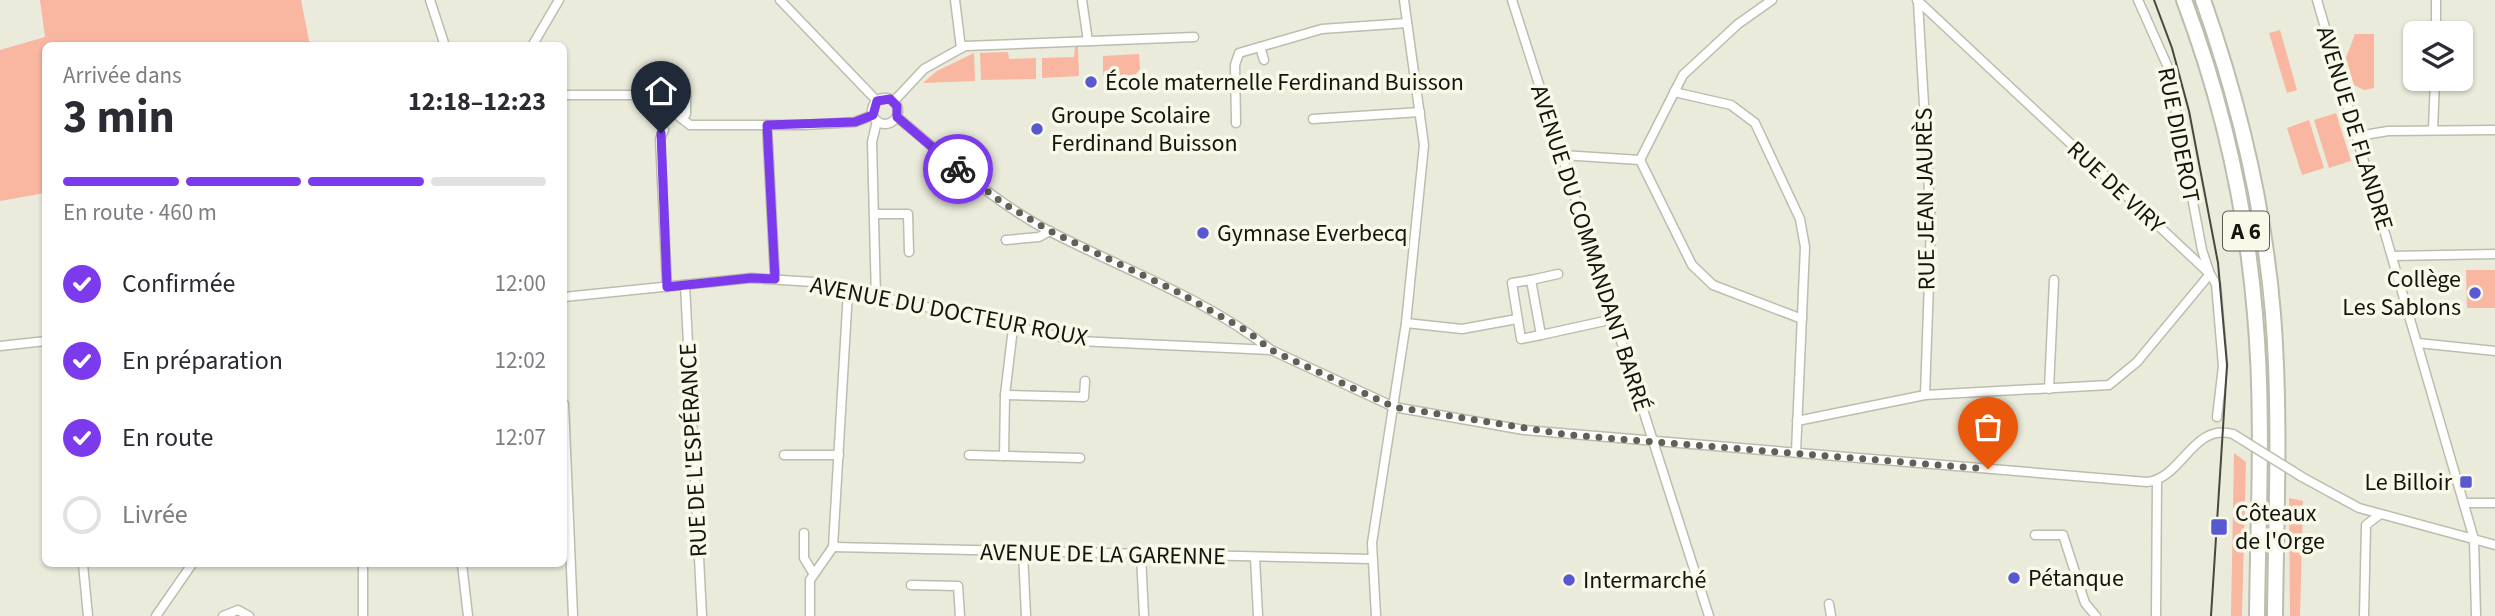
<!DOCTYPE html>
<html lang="fr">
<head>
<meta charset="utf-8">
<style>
  body { margin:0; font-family:"Source Sans 3",sans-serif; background:#f2f2f3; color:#2b2b33; height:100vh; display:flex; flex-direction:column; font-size:26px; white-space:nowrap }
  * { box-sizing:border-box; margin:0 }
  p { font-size:23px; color:#7c7c81 }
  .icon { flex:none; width:38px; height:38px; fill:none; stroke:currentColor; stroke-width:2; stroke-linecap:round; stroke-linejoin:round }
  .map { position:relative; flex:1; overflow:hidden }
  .drawer { position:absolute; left:42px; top:42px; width:525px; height:525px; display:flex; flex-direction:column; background:#fff; border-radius:10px; box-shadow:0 2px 5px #0004 }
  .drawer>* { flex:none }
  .controls { position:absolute; left:2403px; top:21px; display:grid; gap:14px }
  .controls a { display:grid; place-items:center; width:70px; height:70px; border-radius:10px; background:#fff; box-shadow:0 2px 5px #0004; font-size:35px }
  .pin { position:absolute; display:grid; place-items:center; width:60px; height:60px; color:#fff; margin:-72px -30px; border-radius:50% 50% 50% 0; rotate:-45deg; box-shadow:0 0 7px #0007 }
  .pin .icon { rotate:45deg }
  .courier { position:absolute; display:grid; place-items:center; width:70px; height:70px; margin:-35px; border:5px solid #7c3aed; border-radius:50%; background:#fff; color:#222; box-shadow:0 2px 9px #0007 }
  .summary em { font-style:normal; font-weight:700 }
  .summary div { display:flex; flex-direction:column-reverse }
  .summary { display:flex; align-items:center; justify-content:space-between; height:119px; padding:0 21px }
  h1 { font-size:46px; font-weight:700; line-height:52px }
  .bar { display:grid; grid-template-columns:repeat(4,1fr); gap:10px 7px; align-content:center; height:84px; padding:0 21px }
  .bar i { height:9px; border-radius:5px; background:#e1e1e2 }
  .bar .on { background:#7c3aed }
  .bar p { grid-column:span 4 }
  ol { padding:0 21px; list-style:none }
  li { display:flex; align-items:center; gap:21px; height:77px }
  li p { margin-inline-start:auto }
  li .icon { padding:7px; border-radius:50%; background:#7c3aed; color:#fff; stroke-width:4 }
  li:last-child { color:#7c7c81 }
  li i { width:38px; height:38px; border:4px solid #e1e1e2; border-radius:50% }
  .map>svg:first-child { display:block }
  .green { fill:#f9b6a0 }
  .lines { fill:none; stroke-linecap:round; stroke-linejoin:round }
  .street-casing { stroke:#bdbdae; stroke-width:11 }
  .highway-casing { stroke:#bdbdae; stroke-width:18 }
  .street { stroke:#fff; stroke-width:8 }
  .highway { stroke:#fff; stroke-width:14 }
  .tram { stroke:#47473f; stroke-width:2 }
  .street-bridge-casing { stroke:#bdbdae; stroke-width:11; stroke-linecap:butt }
  .street-bridge { stroke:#fff; stroke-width:8 }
  .done { stroke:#606057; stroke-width:7; stroke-dasharray:0 12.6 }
  .route { stroke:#7c3aed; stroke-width:9 }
  .poi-dot { fill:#5859d1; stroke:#f9f9e9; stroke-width:2.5 }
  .labels { text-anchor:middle; stroke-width:7; stroke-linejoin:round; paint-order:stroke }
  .shield { fill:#f9f9e9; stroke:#595950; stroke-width:2 }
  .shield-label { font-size:23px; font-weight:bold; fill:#15150f }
  .poi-label { font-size:24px; fill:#15150f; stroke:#f9f9e9; text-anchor:start }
  .street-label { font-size:24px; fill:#15150f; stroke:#f9f9e9 }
</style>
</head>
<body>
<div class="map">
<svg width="2495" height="616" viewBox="0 0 2495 616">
  <rect width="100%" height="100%" fill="#ebebdc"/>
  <g class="green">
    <polygon points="40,0 301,0 310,45 46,46 45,193 0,201 0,50 45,37"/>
    <polygon points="2280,30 2297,90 2287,93 2269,33"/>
    <polygon points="2355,34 2374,34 2374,88 2364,90 2354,85 2346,58"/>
    <polygon points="1075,47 1078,47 1079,76 1042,78 1042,58 1074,57"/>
    <polygon points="1008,52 1009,59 1036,58 1036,79 981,80 980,53"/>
    <polygon points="974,53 975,81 923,83 937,71"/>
    <polygon points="1139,54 1140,69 1135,75 1103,76 1103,56"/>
    <polygon points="2336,113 2351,161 2329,168 2314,120"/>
    <polygon points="2309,120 2324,168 2302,175 2287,128"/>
    <polygon points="2466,270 2495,270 2495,308 2467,308"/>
    <polygon points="2234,453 2246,462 2242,616 2231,616"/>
    <polygon points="2289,498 2303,501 2300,616 2290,616"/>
  </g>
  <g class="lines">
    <g class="street-casing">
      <g id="street">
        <polyline points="430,0 445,46"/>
        <polyline points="780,0 877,101"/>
        <polyline points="955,0 961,48"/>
        <polyline points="1082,0 1088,41"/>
        <polyline points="1512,0 1709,616"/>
        <polyline points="1917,0 2210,274 2216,284 2223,366 2217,417"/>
        <polyline points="2138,0 2167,65 2202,250 2209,271"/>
        <polyline points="2317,0 2474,539 2476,616"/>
        <polyline points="1918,2 1931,225 1925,395"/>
        <polyline points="2436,33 2436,0"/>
        <polyline points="532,46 559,0"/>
        <polyline points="1260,47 1264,60"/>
        <polyline points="1674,92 1731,105 1755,123 1800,219 1805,247 1796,452"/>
        <polyline points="564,95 652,95 690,125 805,125 855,122 873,115"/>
        <circle cx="885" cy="111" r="13"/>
        <polyline points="894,101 924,69 965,46 1194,37"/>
        <path d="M897,117C947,158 993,202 1051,232C1125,270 1205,298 1271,350"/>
        <polyline points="682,119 686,114 686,93"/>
        <polyline points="1313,119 1420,112"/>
        <polyline points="1236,123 1235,65 1239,53 1322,29 1407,23"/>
        <polyline points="767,125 775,279"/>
        <polyline points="664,130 660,139 667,287"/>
        <polyline points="2433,130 2435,79"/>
        <polyline points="2358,136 2388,131 2495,130"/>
        <polyline points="1562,155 1640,160 1683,75 1738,24 1772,0"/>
        <polyline points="1640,160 1692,265 1713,285 1802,319"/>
        <polyline points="874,214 908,214 909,252"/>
        <polyline points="1006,240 1039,237 1050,231"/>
        <polyline points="2393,256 2495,254"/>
        <polygon points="1531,280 1541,335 1521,339 1512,283"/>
        <polyline points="1531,280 1558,274"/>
        <polyline points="685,285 702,616"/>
        <path d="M564,297L751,278L814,282L1078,341L1271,350L1394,407L1524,430L2147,482C2183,478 2192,423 2233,434"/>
        <polyline points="876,298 872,142 877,121"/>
        <polyline points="1406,323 1462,329 1517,319"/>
        <polyline points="1541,335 1614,319"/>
        <polyline points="2418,343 2495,351"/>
        <polyline points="0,346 46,341"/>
        <polyline points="2049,389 2054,280"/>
        <polyline points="1005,395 1084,397 1085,381"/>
        <polyline points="564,404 573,616"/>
        <polyline points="1797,421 1925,395 2109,385 2137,362 2210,274"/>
        <polyline points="784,455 839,455"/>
        <polyline points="969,455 1080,458"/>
        <polyline points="1004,456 1005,395 1013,328"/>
        <polyline points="2302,477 2359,508 2495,545"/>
        <polyline points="2464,503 2495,503"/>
        <polyline points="804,533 804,558 813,573"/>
        <polyline points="2035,535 2063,535 2085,603 2096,616"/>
        <polyline points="833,547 1372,559"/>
        <polyline points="833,547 848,291"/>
        <polyline points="1023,553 1026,616"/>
        <polyline points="1141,555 1144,616"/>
        <polyline points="1255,557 1258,616"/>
        <polyline points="83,564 88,616"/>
        <polyline points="363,564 363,616"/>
        <polyline points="462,564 468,616"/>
        <polyline points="911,585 958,586 960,616"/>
        <polyline points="1829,604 1831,616"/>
        <polyline points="156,616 192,564"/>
        <polyline points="223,616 238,610 249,616"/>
        <polyline points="810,616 810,580 833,547"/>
        <polyline points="1376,616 1372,543 1406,323 1424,145 1404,0"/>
        <polyline points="2156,616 2157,481"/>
        <polyline points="2364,616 2366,525 2379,515"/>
      </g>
    </g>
    <g class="highway-casing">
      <g id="highway">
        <path d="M2184,0C2222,101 2246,206 2255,314C2264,414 2258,516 2257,616"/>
        <path d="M2203,0C2239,102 2264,206 2273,314C2281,414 2276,516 2275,616"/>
      </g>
    </g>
    <use href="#street" class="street"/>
    <use href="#highway" class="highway"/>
    <polyline class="tram" points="2154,0 2172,48 2189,111 2218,263 2227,365 2211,616"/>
    <g class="street-bridge-casing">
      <polyline id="street-bridge" points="2233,434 2302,477"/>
    </g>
    <use href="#street-bridge" class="street-bridge"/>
  </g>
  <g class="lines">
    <polyline class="done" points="958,169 1003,203 1050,231 1176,291 1247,331 1271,350 1394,407 1570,435 1988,469"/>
    <polyline class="route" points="661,133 667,287 751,278 775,279 767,125 855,122 873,115 877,101 890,99 897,106 897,117 958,169"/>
  </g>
  <g class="poi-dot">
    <circle cx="1091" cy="82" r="7"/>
    <circle cx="1037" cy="129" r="7"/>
    <circle cx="1203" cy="233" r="7"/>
    <circle cx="2475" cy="293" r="7"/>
    <rect x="2459" y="475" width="14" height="14" rx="3.5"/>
    <rect x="2210" y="518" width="18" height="18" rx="3.5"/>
    <circle cx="2014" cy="578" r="7"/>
    <circle cx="1569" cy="580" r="7"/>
  </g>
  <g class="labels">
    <rect class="shield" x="2223" y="211.5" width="46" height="39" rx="5"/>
    <g class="shield-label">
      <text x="2246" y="239">A 6</text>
    </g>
    <g class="poi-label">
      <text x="1105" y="90">École maternelle Ferdinand Buisson</text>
      <text x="1051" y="123">Groupe Scolaire<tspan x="1051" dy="28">Ferdinand Buisson</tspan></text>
      <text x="1217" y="241">Gymnase Everbecq</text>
      <text x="2461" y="287" text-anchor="end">Collège<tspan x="2461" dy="28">Les Sablons</tspan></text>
      <text x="2452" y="490" text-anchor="end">Le Billoir</text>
      <text x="2235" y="521">Côteaux<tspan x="2235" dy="28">de l'Orge</tspan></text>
      <text x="2028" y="586">Pétanque</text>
      <text x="1583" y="588">Intermarché</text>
    </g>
    <g class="street-label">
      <text transform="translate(2355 128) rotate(73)" y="8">AVENUE DE FLANDRE</text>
      <text transform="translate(2179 135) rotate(79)" y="8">RUE DIDEROT</text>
      <text transform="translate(2116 187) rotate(43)" y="8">RUE DE VIRY</text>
      <text transform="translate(1925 199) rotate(-91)" y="8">RUE JEAN JAURÈS</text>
      <text transform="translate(1591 248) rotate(72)" y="8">AVENUE DU COMMANDANT BARRÉ</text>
      <text transform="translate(949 311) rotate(11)" y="8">AVENUE DU DOCTEUR ROUX</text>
      <text transform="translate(693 450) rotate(-93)" y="8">RUE DE L'ESPÉRANCE</text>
      <text transform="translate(1103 554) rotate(1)" y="8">AVENUE DE LA GARENNE</text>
    </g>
  </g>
</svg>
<div class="controls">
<a><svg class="icon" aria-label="layers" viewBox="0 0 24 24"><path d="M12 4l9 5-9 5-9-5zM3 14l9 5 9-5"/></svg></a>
</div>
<div class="pin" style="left:1988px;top:469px;background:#ea580c"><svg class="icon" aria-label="bag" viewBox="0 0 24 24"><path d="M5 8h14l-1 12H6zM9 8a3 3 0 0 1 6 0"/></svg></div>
<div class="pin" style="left:661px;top:133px;background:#1f2937"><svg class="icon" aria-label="home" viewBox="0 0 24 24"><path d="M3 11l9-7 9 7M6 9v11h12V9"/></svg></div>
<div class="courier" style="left:958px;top:169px"><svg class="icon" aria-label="bike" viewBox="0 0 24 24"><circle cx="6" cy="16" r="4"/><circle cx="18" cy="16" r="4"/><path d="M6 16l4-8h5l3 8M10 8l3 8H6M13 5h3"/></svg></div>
<section class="drawer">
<div class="summary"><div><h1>3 min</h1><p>Arrivée dans</p></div><em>12:18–12:23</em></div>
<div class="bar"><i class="on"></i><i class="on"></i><i class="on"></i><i></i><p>En route · 460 m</p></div>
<ol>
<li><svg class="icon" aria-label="check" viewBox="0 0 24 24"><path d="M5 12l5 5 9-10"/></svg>Confirmée<p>12:00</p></li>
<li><svg class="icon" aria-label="check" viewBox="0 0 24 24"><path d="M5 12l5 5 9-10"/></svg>En préparation<p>12:02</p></li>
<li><svg class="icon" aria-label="check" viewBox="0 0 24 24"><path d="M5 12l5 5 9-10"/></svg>En route<p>12:07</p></li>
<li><i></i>Livrée</li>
</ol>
</section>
</div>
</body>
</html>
